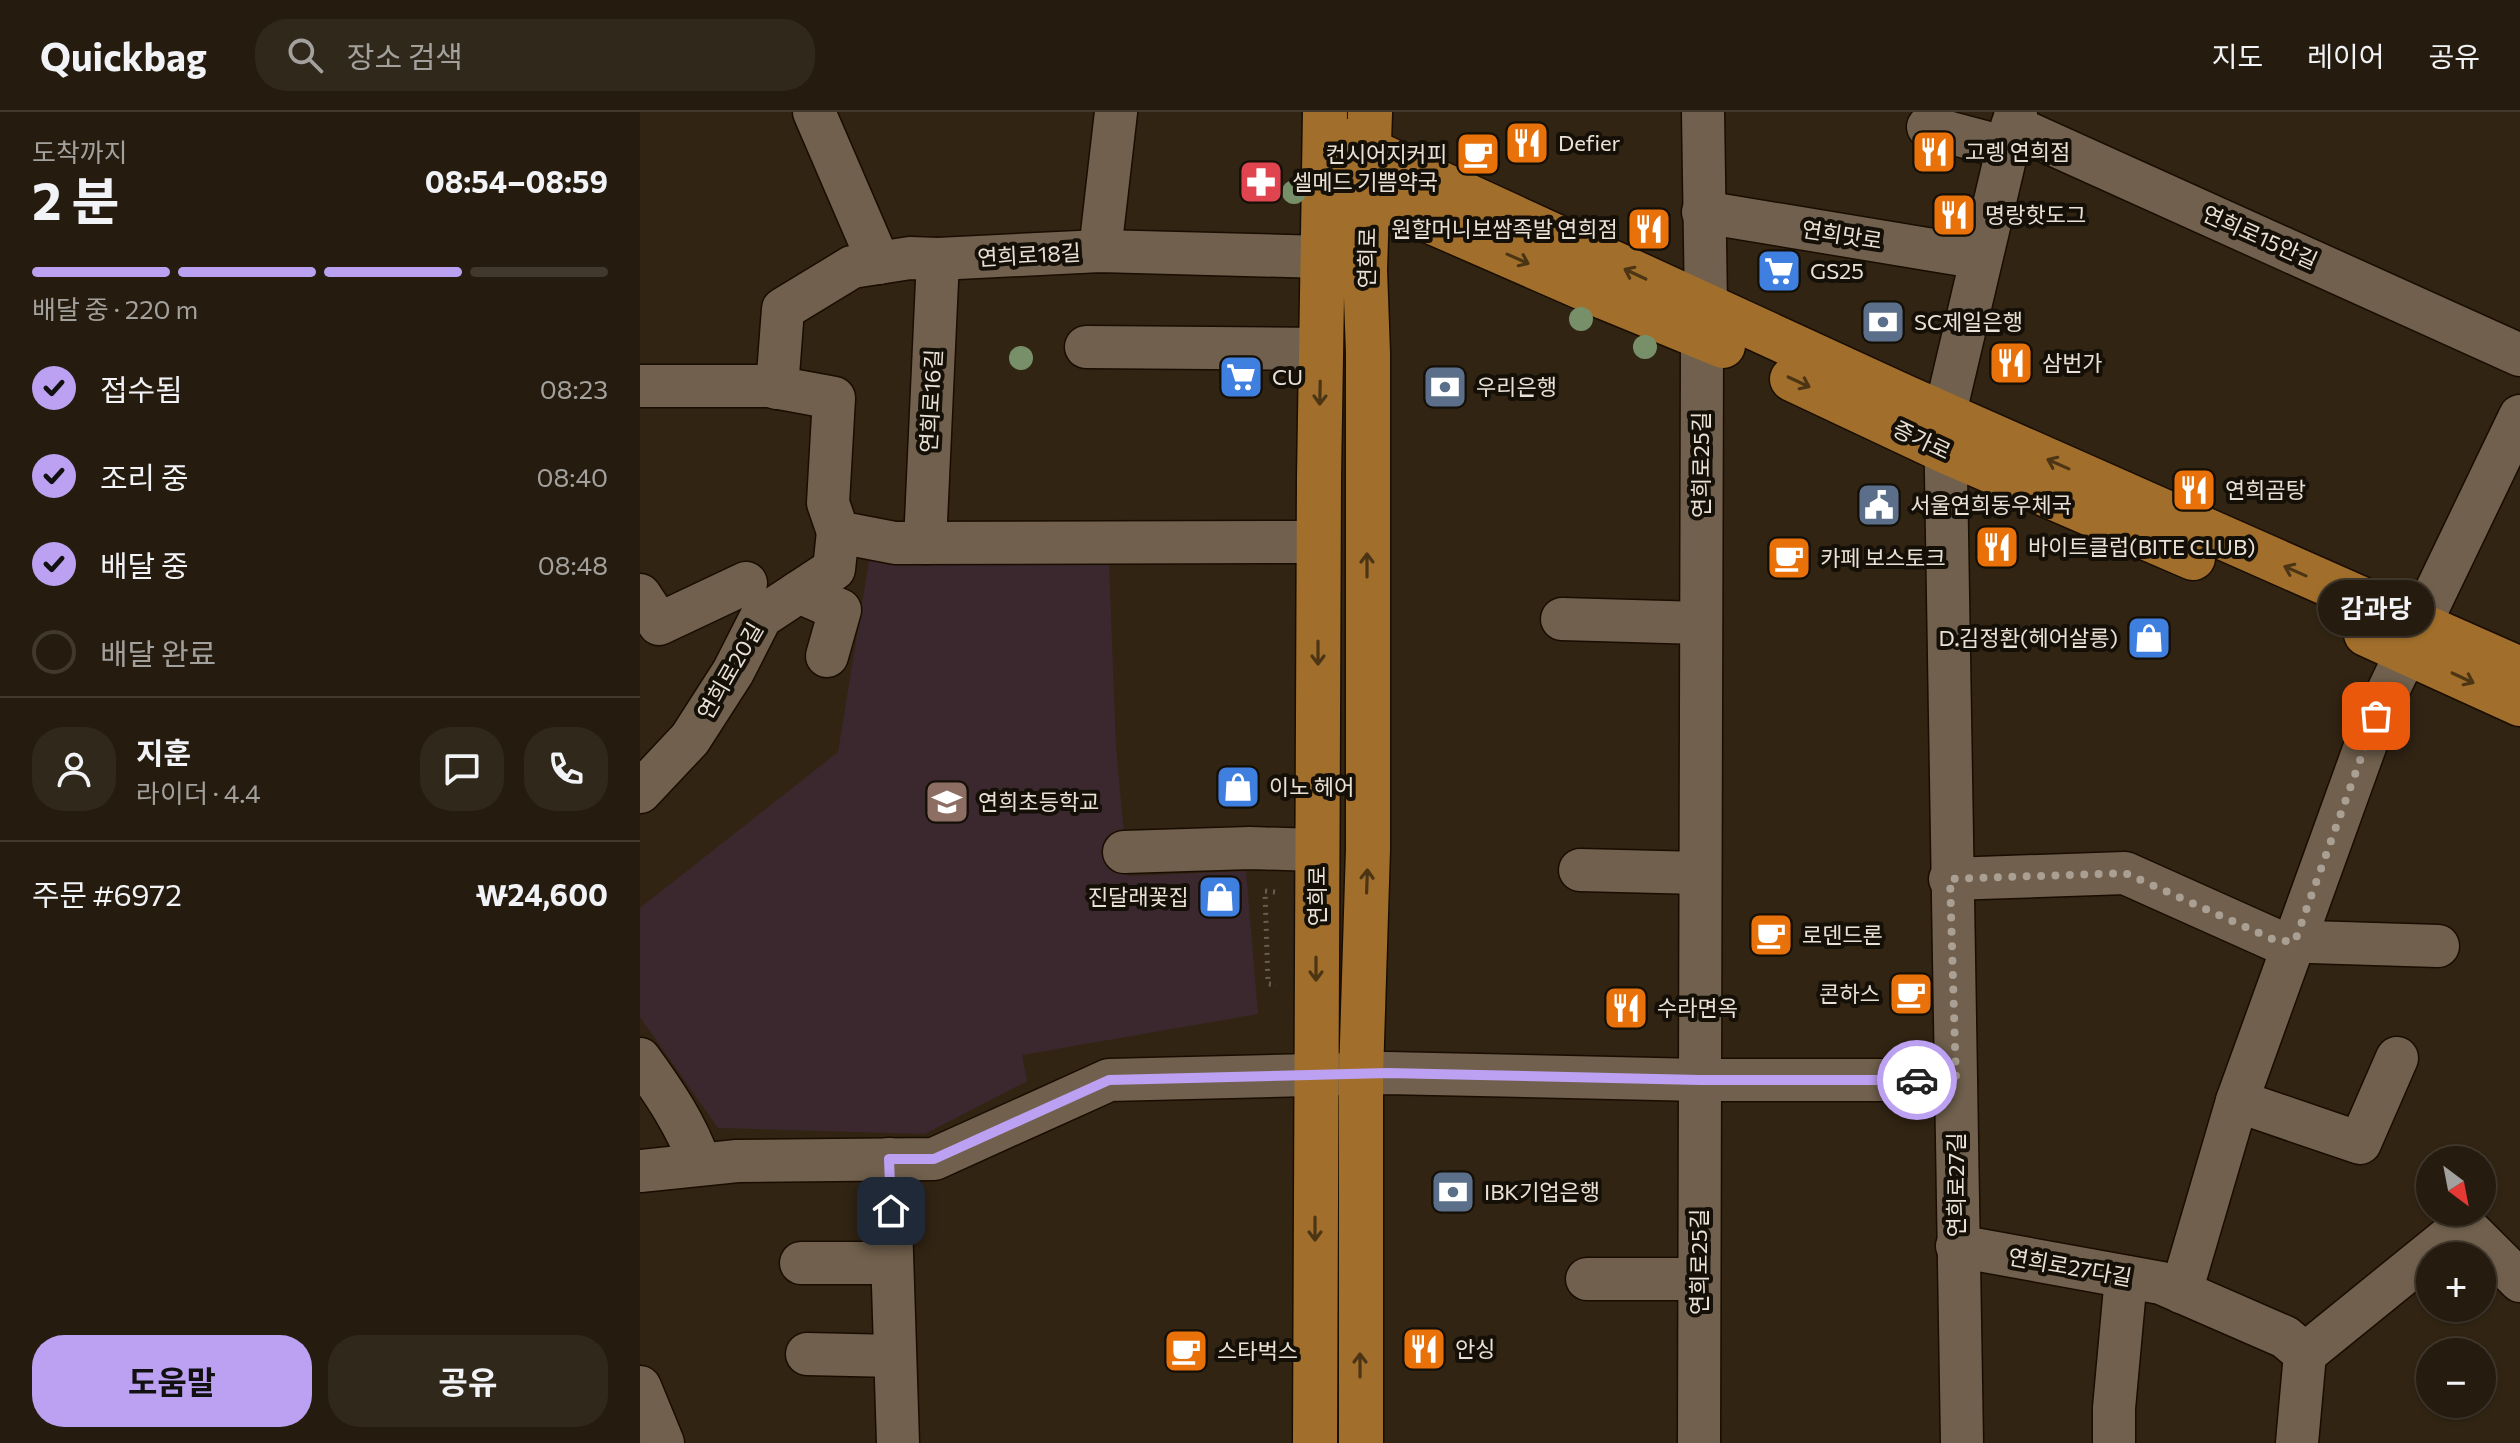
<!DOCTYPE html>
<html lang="ko">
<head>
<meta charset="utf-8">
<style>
  body { margin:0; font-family:Commissioner,"Noto Sans KR",sans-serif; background:#31281c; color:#f1f3f6; height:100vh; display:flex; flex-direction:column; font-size:30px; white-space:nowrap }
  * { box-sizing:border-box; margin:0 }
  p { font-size:26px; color:#a3a19e }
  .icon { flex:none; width:44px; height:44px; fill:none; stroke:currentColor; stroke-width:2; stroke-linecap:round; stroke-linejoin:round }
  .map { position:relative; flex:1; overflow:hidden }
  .panel { display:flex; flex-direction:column; background:#251b0e; width:640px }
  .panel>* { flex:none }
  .needle { width:52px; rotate:148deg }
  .tools { position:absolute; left:1776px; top:1034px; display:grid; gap:16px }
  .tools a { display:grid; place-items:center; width:80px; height:80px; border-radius:50%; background:#251b0e; box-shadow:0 2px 6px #0004,0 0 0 2px #42392e; font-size:40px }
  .pin { position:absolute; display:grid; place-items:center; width:68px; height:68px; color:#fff; margin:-34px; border-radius:16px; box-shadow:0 4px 12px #0006 }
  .courier { position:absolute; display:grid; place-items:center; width:80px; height:80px; margin:-40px; border:6px solid #bca0f2; border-radius:50%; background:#fff; color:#222; box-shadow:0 2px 10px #0007 }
  .bubble { position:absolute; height:56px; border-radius:28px; background:#251b0e; box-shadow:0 2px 6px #0004,0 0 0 2px #42392e; font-size:26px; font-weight:700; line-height:56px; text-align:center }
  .overview em { font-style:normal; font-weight:700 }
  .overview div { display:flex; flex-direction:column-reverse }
  .overview { display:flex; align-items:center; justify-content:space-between; height:136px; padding:0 32px }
  h1 { font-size:52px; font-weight:700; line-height:60px }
  .bar { display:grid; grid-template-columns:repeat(4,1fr); gap:12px 8px; align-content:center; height:96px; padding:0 32px }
  .bar i { height:10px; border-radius:6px; background:#42392e }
  .bar .active { background:#bca0f2 }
  .bar p { grid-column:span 4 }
  .line { display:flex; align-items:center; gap:20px; padding:0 32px; border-top:2px solid #42392e }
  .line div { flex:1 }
  .round { display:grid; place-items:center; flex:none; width:84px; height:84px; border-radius:32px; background:#31281c }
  ol { padding:0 32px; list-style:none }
  li { display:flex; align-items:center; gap:24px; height:88px }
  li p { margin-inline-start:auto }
  li .icon { padding:8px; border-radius:50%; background:#bca0f2; color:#111; stroke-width:4 }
  li:last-child { color:#a3a19e }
  li i { width:44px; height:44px; border:4px solid #42392e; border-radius:50% }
  .action { display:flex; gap:16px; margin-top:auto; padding:16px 32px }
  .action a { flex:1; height:92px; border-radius:32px; background:#bca0f2; color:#111; font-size:32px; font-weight:700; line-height:92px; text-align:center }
  .action a+a { background:#31281c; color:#f1f3f6 }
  header { display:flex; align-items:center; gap:48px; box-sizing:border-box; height:112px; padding:0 40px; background:#251b0e; border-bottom:2px solid #42392e }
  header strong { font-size:38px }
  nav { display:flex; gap:44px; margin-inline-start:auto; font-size:28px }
  .search { width:560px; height:72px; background:#31281c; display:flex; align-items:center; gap:20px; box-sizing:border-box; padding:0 28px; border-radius:32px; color:#a3a19e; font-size:30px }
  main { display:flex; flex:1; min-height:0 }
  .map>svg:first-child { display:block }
  .education { fill:#3b282e }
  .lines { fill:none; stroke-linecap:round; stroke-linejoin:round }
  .minor-casing { stroke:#190d01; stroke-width:45 }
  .major-casing { stroke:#190d01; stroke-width:47 }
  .path { stroke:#695d4e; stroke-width:5; stroke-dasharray:2 6; stroke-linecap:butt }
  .minor { stroke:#70604d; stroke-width:42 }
  .major { stroke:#a16f2b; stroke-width:44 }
  .tree { fill:#779069 }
  .oneway { stroke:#4c3515 }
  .done { stroke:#a99f92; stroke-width:8; stroke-dasharray:0 14.4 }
  .route { stroke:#bca0f2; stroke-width:10 }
  .labels { text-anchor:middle; stroke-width:8; stroke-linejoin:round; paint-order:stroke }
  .poi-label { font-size:22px; fill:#eae1d6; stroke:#140f07; text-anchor:start }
  .street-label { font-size:22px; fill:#eae1d6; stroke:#140f07 }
</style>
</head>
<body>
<header>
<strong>Quickbag</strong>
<div class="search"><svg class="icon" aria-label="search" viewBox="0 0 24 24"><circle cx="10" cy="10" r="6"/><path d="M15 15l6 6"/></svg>장소 검색</div>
<nav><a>지도</a><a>레이어</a><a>공유</a></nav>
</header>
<main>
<section class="panel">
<div class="overview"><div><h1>2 분</h1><p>도착까지</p></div><em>08:54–08:59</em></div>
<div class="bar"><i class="active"></i><i class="active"></i><i class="active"></i><i></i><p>배달 중 · 220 m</p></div>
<ol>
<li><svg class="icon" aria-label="check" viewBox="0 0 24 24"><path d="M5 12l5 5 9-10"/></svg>접수됨<p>08:23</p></li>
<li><svg class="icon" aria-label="check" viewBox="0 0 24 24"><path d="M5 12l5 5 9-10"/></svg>조리 중<p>08:40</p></li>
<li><svg class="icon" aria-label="check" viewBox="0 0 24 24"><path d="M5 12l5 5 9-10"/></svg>배달 중<p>08:48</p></li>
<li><i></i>배달 완료</li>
</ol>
<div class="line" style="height:144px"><a class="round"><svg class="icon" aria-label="person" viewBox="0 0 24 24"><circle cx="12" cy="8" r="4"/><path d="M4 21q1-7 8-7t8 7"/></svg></a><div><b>지훈</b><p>라이더 · 4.4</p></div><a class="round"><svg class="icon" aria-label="chat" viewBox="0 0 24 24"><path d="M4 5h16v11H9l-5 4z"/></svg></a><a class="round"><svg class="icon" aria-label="phone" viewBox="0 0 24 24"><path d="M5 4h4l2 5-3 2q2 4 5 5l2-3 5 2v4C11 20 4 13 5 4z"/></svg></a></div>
<div class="line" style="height:104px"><div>주문 #6972</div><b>₩24,600</b></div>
<div class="action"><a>도움말</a><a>공유</a></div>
</section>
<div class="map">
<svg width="1880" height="1331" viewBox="0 0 1880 1331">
  <rect width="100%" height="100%" fill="#312413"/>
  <polygon class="education" points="230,443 469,451 476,636 488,764 606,759 618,902 382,943 387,969 285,1022 78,1016 0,905 0,796 198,640"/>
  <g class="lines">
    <g class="minor-casing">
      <g id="minor">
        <polyline points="174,0 239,151"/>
        <polyline points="1372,14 1880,243"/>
        <polyline points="1288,15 1367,36"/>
        <polyline points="1063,100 1341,146"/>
        <polyline points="460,139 476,0"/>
        <polyline points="446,235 681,237"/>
        <polyline points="0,274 129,274 194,286 188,391 198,420 255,431 678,430"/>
        <polyline points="137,276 143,197 212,155 270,146 298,147 460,139 683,145 717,155"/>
        <polyline points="285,431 298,147"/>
        <polyline points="159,480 200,498 187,544"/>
        <polyline points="0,483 19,512 106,471"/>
        <polyline points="922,507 1061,511"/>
        <polyline points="0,680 50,627 93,560 121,505 194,457 198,420"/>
        <polyline points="484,740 610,736 677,738"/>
        <polyline points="940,758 1060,761"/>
        <polyline points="1310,767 1485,761 1637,829 1798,834"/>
        <path d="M0,947C24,980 47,1014 60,1052"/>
        <polyline points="1597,989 1720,1031 1757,946"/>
        <polyline points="249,1047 258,1331"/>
        <polyline points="0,1059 97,1049 294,1047 469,968 747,961 1060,968 1316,968"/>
        <polyline points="1317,1134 1521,1171 1645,1225 1665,1242"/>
        <polyline points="161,1151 252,1151"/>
        <polyline points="947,1167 1059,1167"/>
        <polyline points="1541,1180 1597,989 1736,604 1880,304"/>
        <polyline points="167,1242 255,1244"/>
        <polyline points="0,1275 23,1331"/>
        <polyline points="1059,1331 1062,235 1066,194 1063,0"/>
        <polyline points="1322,1331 1305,301 1376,0"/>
        <polyline points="1474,1331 1474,1296 1486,1165"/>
        <polyline points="1657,1331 1665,1242 1824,1113 1880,1169"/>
      </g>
    </g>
    <g class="major-casing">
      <g id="major">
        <polyline points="708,29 1265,285 1880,557"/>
        <polyline points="705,72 966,186 1083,234"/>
        <polyline points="1152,267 1305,339 1553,446"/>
        <polyline points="1726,522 1880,592"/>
        <polyline points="675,1331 679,366 685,0"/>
        <polyline points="721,1331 721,963 728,737 728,241 725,158 730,0"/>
      </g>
    </g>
    <polyline class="path" points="635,780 625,779 628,872 637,873"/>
    <use href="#minor" class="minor"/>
    <use href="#major" class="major"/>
  </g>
  <g class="tree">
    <circle cx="654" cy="80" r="12"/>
    <circle cx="941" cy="207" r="12"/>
    <circle cx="1005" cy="235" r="12"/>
    <circle cx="381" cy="246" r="12"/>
  </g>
  <defs><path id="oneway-shaft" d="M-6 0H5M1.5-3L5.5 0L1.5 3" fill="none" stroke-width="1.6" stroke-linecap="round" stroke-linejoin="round" transform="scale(2)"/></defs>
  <g class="oneway">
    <use href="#oneway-shaft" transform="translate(878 147) rotate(24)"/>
    <use href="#oneway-shaft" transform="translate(995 162) rotate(-155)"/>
    <use href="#oneway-shaft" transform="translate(1159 270) rotate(25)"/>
    <use href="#oneway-shaft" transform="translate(680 281) rotate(91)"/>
    <use href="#oneway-shaft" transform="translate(1418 352) rotate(-156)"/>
    <use href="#oneway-shaft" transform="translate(727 453) rotate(-90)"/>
    <use href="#oneway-shaft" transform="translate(1655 459) rotate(-156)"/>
    <use href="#oneway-shaft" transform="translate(678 541) rotate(90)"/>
    <use href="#oneway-shaft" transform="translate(1823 566) rotate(25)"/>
    <use href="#oneway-shaft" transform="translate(727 769) rotate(-88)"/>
    <use href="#oneway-shaft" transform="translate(676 857) rotate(90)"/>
    <use href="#oneway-shaft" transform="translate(675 1117) rotate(90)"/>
    <use href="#oneway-shaft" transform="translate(720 1253) rotate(-90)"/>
  </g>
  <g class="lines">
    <polyline class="done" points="1277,968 1316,968 1310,767 1485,761 1637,829 1655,829 1736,604"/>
    <polyline class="route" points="251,1099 249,1047 294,1047 469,968 747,961 1060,968 1277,968"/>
  </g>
  <defs>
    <g id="restaurant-square" transform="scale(2.3)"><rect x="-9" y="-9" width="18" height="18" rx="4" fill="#e8710a" stroke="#140f07"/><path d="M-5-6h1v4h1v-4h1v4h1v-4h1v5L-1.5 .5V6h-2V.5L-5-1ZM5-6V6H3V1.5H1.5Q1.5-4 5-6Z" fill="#fff"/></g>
    <g id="cafe-square" transform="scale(2.3)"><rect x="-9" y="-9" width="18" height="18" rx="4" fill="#e8710a" stroke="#140f07"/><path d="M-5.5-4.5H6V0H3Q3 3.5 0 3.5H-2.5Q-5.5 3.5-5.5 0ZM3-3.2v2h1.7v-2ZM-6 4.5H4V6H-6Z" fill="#fff"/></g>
    <g id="pharmacy-square" transform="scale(2.3)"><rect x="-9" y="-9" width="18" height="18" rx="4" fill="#e0444e" stroke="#140f07"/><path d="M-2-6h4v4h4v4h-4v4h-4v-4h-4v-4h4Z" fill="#fff"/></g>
    <g id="supermarket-square" transform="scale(2.3)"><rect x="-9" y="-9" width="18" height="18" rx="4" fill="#3f7fe0" stroke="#140f07"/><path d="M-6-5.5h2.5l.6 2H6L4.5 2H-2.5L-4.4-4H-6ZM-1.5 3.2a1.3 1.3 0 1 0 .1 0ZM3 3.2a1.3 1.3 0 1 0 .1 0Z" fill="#fff"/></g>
    <g id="bank-square" transform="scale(2.3)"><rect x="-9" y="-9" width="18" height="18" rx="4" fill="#5c6f8a" stroke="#140f07"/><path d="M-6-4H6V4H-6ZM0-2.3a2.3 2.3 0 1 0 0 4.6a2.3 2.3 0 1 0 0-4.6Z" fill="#fff"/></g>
    <g id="civic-square" transform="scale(2.3)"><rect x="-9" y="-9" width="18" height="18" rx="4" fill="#5c6f8a" stroke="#140f07"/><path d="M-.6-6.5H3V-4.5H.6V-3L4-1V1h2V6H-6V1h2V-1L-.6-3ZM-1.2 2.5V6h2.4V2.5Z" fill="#fff"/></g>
    <g id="shop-square" transform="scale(2.3)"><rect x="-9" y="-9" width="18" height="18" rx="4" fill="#3f7fe0" stroke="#140f07"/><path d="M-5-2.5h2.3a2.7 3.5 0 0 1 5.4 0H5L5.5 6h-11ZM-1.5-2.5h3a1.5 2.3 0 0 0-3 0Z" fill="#fff"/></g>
    <g id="school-square" transform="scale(2.3)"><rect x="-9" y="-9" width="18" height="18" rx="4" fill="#8d6e63" stroke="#140f07"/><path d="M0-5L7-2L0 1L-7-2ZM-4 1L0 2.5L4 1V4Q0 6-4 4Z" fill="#fff"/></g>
  </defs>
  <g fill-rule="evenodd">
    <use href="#restaurant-square" x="887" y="31"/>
    <use href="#restaurant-square" x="1294" y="40"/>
    <use href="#cafe-square" x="838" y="42"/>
    <use href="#pharmacy-square" x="621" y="70"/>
    <use href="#restaurant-square" x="1314" y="103"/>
    <use href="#restaurant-square" x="1009" y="117"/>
    <use href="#supermarket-square" x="1139" y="159"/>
    <use href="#bank-square" x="1243" y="210"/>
    <use href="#restaurant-square" x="1371" y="251"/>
    <use href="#supermarket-square" x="601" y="265"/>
    <use href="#bank-square" x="805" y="275"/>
    <use href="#restaurant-square" x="1554" y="378"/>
    <use href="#civic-square" x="1239" y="393"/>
    <use href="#restaurant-square" x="1357" y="435"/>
    <use href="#cafe-square" x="1149" y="446"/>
    <use href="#shop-square" x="1509" y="526"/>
    <use href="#shop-square" x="598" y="675"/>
    <use href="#school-square" x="307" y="690"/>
    <use href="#shop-square" x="580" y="785"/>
    <use href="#cafe-square" x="1131" y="823"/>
    <use href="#cafe-square" x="1271" y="882"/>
    <use href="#restaurant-square" x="986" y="896"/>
    <use href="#bank-square" x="813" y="1080"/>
    <use href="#restaurant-square" x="784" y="1237"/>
    <use href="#cafe-square" x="546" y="1239"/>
  </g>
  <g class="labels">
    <g class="poi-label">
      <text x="918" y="39">Defier</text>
      <text x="1325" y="48">고렝 연희점</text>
      <text x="807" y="50" text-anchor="end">컨시어지커피</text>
      <text x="652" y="78">셀메드 기쁨약국</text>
      <text x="1345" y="111">명랑핫도그</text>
      <text x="978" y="125" text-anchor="end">원할머니보쌈족발 연희점</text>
      <text x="1170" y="167">GS25</text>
      <text x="1274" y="218">SC제일은행</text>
      <text x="1402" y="259">삼번가</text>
      <text x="632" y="273">CU</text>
      <text x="836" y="283">우리은행</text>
      <text x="1585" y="386">연희곰탕</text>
      <text x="1270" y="401">서울연희동우체국</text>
      <text x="1388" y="443">바이트클럽(BITE CLUB)</text>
      <text x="1180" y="454">카페 보스토크</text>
      <text x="1478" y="534" text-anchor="end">D.김정환(헤어살롱)</text>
      <text x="629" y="683">이노 헤어</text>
      <text x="338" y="698">연희초등학교</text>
      <text x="549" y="793" text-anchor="end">진달래꽃집</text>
      <text x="1162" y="831">로덴드론</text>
      <text x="1240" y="890" text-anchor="end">콘하스</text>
      <text x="1017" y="904">수라면옥</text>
      <text x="844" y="1088">IBK기업은행</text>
      <text x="815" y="1245">안싱</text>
      <text x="577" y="1247">스타벅스</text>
    </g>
    <g class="street-label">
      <text transform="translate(1202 123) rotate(9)" y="8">연희맛로</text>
      <text transform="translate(1620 125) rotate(24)" y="8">연희로15안길</text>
      <text transform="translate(389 143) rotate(-3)" y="8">연희로18길</text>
      <text transform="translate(727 146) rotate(-89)" y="8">연희로</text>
      <text transform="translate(291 289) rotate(-87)" y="8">연희로16길</text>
      <text transform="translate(1282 328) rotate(25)" y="8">증가로</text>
      <text transform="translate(1061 353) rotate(-90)" y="8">연희로25길</text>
      <text transform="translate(90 559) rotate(-60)" y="8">연희로20길</text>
      <text transform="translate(677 784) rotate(-90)" y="8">연희로</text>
      <text transform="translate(1316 1073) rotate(-90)" y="8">연희로27길</text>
      <text transform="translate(1059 1150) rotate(-90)" y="8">연희로25길</text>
      <text transform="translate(1430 1155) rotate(10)" y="8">연희로27다길</text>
    </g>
  </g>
</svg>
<div class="tools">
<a><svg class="needle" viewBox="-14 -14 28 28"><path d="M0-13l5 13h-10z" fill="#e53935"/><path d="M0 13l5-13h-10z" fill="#a3a19e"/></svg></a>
<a>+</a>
<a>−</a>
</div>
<div class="pin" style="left:1736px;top:604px;background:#ea580c"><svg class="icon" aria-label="bag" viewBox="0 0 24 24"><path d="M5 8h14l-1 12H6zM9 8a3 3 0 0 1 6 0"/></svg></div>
<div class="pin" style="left:251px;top:1099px;background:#1f2937"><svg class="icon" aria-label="home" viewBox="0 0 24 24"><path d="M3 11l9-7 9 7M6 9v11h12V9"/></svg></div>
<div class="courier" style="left:1277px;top:968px"><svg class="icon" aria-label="car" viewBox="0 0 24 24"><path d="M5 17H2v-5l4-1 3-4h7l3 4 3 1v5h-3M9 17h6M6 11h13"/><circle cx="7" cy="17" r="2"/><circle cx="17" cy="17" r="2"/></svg></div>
<div class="bubble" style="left:1678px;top:468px;width:116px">감과당</div>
</div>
</main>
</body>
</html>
